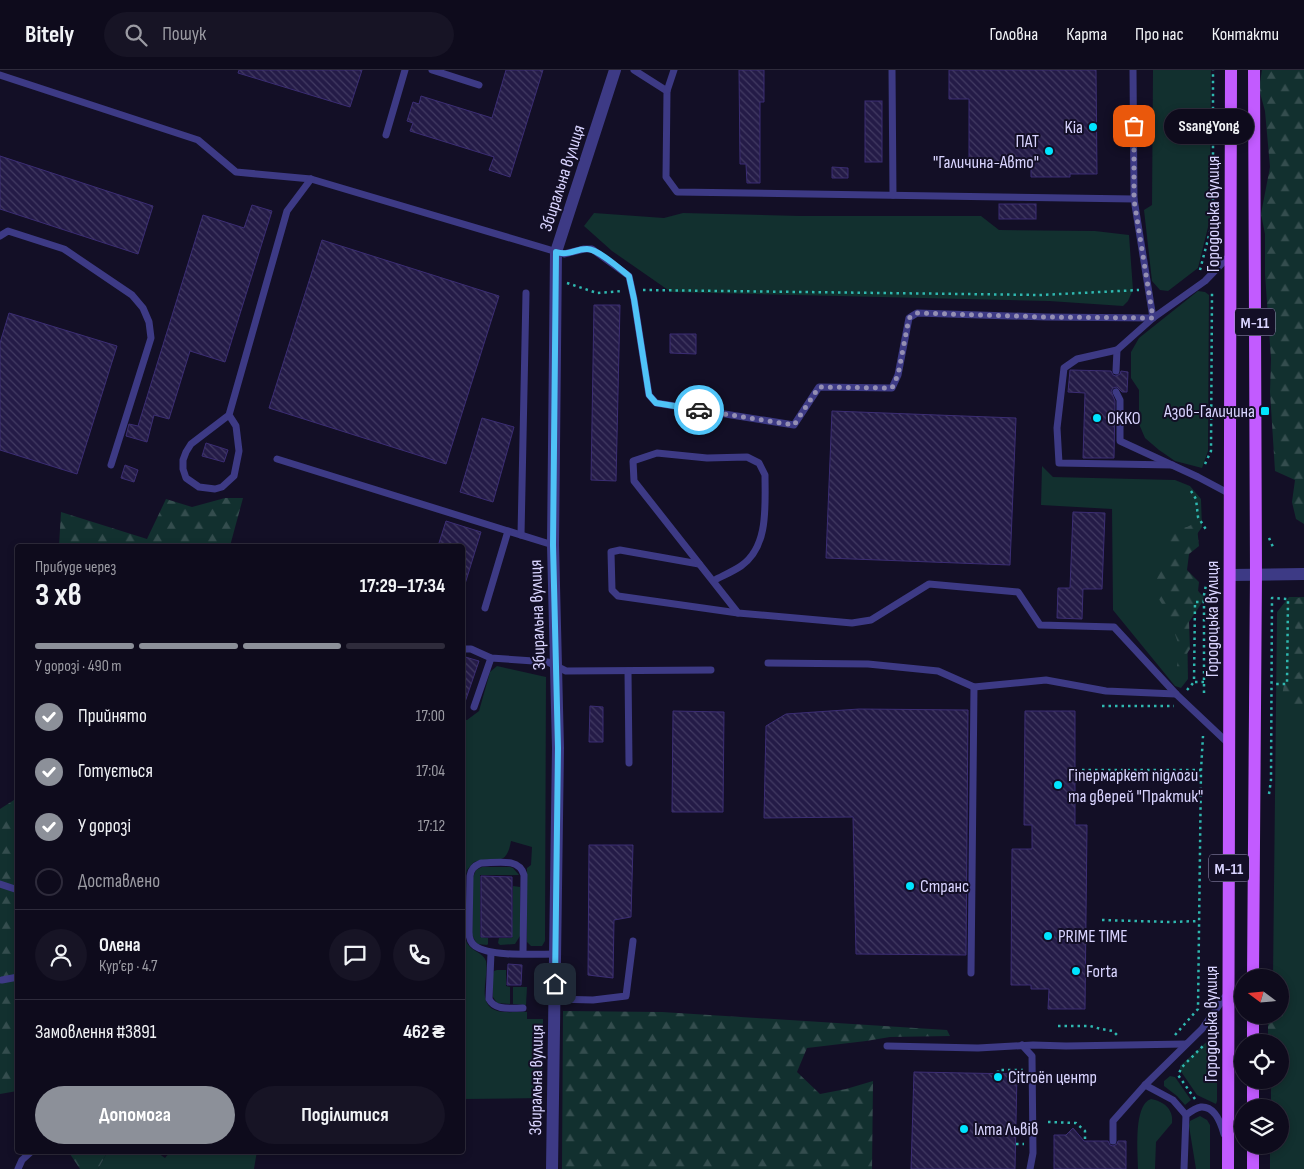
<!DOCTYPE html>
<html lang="uk">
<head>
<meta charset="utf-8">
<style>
  body { margin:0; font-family:"Sofia Sans Condensed",sans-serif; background:#171425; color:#f1f3f6; height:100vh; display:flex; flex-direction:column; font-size:19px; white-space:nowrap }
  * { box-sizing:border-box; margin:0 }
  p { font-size:16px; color:#9b9ba3 }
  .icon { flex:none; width:28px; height:28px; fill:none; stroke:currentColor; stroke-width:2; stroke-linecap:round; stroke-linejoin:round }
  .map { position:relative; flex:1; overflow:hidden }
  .side { position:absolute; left:15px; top:474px; width:450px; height:610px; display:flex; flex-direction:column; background:#0e0b1c; border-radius:5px; box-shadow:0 2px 8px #0003,0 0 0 1px #2e2b3b }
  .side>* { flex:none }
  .needle { width:32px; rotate:286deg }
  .fabs { position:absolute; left:1234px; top:899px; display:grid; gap:10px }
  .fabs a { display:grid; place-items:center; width:55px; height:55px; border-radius:50%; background:#0e0b1c; box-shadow:0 2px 8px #0003,0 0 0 1px #2e2b3b; font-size:25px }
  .pin { position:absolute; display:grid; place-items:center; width:42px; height:42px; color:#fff; margin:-21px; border-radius:10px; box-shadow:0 2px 8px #0006 }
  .courier { position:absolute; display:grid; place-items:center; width:50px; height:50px; margin:-25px; border:4px solid #4fc3f7; border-radius:50%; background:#fff; color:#222; box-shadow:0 1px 6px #0007 }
  .bubble { position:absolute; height:35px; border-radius:18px; background:#0e0b1c; box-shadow:0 2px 8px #0003,0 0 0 1px #2e2b3b; font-size:16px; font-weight:700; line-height:35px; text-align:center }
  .summary em { font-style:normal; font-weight:700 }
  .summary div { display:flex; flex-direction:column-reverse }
  .summary { display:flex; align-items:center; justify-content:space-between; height:85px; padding:0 20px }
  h1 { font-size:32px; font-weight:700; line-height:38px }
  .bar { display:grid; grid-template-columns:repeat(4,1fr); gap:8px 5px; align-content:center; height:60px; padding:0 20px }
  .bar i { height:6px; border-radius:4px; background:#2e2b3b }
  .bar .selected { background:#8c9099 }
  .bar p { grid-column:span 4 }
  .line { display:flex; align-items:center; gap:12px; padding:0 20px; border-top:1px solid #2e2b3b }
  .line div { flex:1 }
  .round { display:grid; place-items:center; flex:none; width:52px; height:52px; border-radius:26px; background:#171425 }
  ol { padding:0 20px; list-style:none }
  li { display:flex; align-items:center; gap:15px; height:55px }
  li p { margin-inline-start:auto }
  li .icon { padding:5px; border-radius:50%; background:#8c9099; color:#fff; stroke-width:4 }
  li:last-child { color:#9b9ba3 }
  li i { width:28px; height:28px; border:2px solid #2e2b3b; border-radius:50% }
  .button { display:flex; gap:10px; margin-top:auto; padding:10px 20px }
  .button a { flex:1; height:58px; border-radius:30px; background:#8c9099; color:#fff; font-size:20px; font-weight:700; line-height:58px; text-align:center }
  .button a+a { background:#171425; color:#f1f3f6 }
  header { display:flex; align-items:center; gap:30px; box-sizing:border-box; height:70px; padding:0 25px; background:#0e0b1c; border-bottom:1px solid #2e2b3b }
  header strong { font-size:24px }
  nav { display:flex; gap:28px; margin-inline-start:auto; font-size:18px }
  .search { width:350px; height:45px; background:#171425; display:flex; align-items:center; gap:12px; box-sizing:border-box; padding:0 18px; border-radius:28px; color:#9b9ba3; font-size:19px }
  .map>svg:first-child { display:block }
  .green { fill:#12302f }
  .forest { fill:url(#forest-firs) }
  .building { fill:url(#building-back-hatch); stroke:#3b2d73 }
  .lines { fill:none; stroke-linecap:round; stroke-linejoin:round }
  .path { stroke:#2fb8b0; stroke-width:2.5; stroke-dasharray:2.5 4; stroke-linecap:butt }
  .lane { stroke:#3d3a85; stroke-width:7 }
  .street { stroke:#3d3a85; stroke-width:12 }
  .primary { stroke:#c25bff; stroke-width:12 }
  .done { stroke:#948fb3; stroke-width:5; stroke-dasharray:0 9 }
  .route { stroke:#4fc3f7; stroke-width:6 }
  .poi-dot { fill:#00e5ff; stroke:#130f26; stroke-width:2 }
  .labels { text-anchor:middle; stroke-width:4; stroke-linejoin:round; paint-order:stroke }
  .shield { fill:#130f26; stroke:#9e99be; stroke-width:1 }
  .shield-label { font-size:16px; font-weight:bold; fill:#d9d4ff }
  .poi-label { font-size:18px; fill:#d9d4ff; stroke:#130f26; text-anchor:start }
  .street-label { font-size:18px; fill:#d9d4ff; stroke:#130f26 }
</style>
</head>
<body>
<header>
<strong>Bitely</strong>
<div class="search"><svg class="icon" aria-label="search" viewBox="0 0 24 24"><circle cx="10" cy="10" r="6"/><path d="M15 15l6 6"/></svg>Пошук</div>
<nav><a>Головна</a><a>Карта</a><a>Про нас</a><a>Контакти</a></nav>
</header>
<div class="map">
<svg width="1304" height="1099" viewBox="0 0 1304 1099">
  <defs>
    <pattern id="forest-firs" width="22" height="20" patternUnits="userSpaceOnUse" patternTransform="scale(1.25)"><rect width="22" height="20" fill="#12302f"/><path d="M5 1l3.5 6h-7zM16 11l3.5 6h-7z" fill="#344d4e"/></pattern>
    <pattern id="building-back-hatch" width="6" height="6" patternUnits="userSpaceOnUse" patternTransform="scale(1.25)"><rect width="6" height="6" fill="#241b47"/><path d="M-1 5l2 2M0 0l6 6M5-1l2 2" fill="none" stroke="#433b63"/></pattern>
  </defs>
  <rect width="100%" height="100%" fill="#130f26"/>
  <g class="green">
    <polygon points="1153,0 1211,0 1210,149 1198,198 1168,221 1160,220 1152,211 1144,140 1152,135"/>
    <polygon points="594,143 664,148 683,143 800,146 981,146 999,160 1095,161 1129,165 1133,220 1128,231 1123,236 1049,231 671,222 612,181 584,156"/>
    <polygon points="1198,221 1205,222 1209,225 1208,381 1202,398 1175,391 1159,380 1145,368 1139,354 1139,320 1131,308 1131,282 1139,268"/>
    <polygon points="1042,396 1053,407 1175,410 1190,416 1201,429 1202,457 1186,480 1188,609 1181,618 1175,616 1113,540 1112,439 1041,435"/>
    <polygon points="1289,527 1304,527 1304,1099 1270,1099 1270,1075 1280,1075 1280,1038 1271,1037 1271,1010 1280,1010 1280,972 1272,972 1280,945 1280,908 1273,907 1277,542"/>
    <path d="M497,596L546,607L545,871L542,876H531L527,872V798L531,795L532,777L511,771C506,799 495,786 474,792L467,800C464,810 463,864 467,873C472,882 483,882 486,891C489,905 479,926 490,937C498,945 517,941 527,942V949H543L542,1028L463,1029L462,649L467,650L479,641L490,602Z"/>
    <polygon points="482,797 510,797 513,798 519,805 480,805 480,867 488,868 488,874 487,875 477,874 472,865 473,807 476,800"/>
    <polygon points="513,816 520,817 520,866 515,874 500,875 498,873 499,868 512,868"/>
    <polygon points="497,900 506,900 506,916 510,917 510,934 497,933 493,927 493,904 494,901"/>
    <polygon points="513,917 527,917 526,935 513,934"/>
    <polygon points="1215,966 1217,970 1217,1031 1216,1034 1197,1025 1180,1000 1180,996 1212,967"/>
    <polygon points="1170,1006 1175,1007 1191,1030 1185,1035 1177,1026 1164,1016 1164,1011"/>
    <path d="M1151,1029C1163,1031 1174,1039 1172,1053L1156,1072L1155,1099H1138C1138,1083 1133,1035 1151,1029Z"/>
    <polygon points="1200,1046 1207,1050 1210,1055 1210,1099 1196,1099 1189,1056 1190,1051"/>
    <polygon points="108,1081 155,1081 165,1088 171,1081 257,1081 254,1099 98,1099"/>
  </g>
  <g class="forest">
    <polygon points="1262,0 1304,0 1304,454 1296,449 1292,432 1295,410 1275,401 1270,322 1271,289 1265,204 1265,164 1261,144 1270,97 1265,41 1259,19"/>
    <polygon points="225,428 243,428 230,476 59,476 61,442 147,469 166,429 192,437"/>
    <polygon points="1193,454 1197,457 1199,476 1189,484 1187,500 1199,512 1198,521 1205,528 1189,552 1190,579 1184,588 1183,606 1179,603 1177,596 1180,579 1177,570 1168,544 1154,521 1159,500 1168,483 1167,472 1168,458 1187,457"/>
    <path d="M1301,527H1304V613L1302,614C1304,621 1304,633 1301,640C1279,638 1281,629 1285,610L1299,602L1292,578L1296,560L1293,554L1294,548L1291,531Z"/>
    <polygon points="17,728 17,1021 0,1024 0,739"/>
    <polygon points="1280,917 1286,929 1279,964 1279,972 1268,972 1268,945 1280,945"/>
    <polygon points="563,941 662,942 947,960 950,966 890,967 866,971 807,978 797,1002 820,1024 846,1019 873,1011 872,1099 562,1099"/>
    <polygon points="68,1081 108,1081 98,1099 80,1099"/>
  </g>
  <g class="building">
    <polygon points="239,0 362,0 350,37 238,3"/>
    <polygon points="506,0 543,0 510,107 489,100 494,87 410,61 413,53 407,51 413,32 419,34 421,26 492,48"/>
    <polygon points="739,0 764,0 764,32 760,32 760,113 747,113 746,94 740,94"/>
    <polygon points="949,0 1096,0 1097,104 1070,104 1070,107 1031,107 1031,92 969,92 969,29 949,29"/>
    <rect x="865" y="31" width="17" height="61"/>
    <polygon points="0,86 153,136 138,184 0,139"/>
    <polygon points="832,97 848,98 848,108 832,108"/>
    <rect x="999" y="134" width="37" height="15"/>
    <polygon points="252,135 272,141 225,292 190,281 169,349 154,345 147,372 126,366 129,354 138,356 203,145 244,158"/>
    <polygon points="322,170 499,226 446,394 269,338"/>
    <polygon points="594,235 620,235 616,411 591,410"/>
    <polygon points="9,243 117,276 77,404 0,380 0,273"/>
    <polygon points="670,264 696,264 696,284 670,283"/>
    <polygon points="1070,300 1111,301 1113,305 1116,306 1120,304 1121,301 1128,302 1127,322 1122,322 1117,317 1113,318 1111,321 1115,331 1114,388 1083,388 1085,323 1068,322"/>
    <polygon points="832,341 1016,348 1010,495 826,488"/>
    <polygon points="482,348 514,357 493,432 460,422"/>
    <polygon points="206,373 228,380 224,392 202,386"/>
    <polygon points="125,395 138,400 134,412 121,408"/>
    <polygon points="1073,442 1105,443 1102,519 1083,519 1082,549 1057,548 1058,518 1070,518"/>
    <polygon points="446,451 481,462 465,514 462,513 462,476 438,476"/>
    <polygon points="462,586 479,591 464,635 462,634"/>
    <polygon points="590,636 603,637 603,672 589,672"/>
    <polygon points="859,639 968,640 966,885 856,884 853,747 764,748 766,656 786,644"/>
    <polygon points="673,641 724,642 723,742 672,742"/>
    <polygon points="1025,641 1075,641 1075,755 1087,755 1085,939 1048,939 1049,919 1031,919 1031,915 1011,915 1012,779 1032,779 1032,755 1024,755"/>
    <polygon points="589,775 633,775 631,847 614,850 613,908 588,905"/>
    <polygon points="481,806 512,807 512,867 481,867"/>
    <polygon points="508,894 522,895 521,915 507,915"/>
    <polygon points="914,1002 1017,1004 1015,1099 911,1099"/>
    <polygon points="1073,1058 1084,1071 1108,1071 1110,1075 1113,1076 1117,1074 1118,1071 1126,1071 1126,1099 1054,1099 1054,1065 1066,1065"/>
  </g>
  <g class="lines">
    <g class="path">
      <polyline points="1200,200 1213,150 1213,0"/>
      <polyline points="567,213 597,223 622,221"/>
      <polyline points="643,220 1041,225 1139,220"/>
      <polyline points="1205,394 1211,381 1212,223"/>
      <polyline points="1191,421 1196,429 1198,447 1207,461"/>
      <polyline points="1269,468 1273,477"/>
      <polyline points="1204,612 1194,612 1195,532 1204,532"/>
      <polyline points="1187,620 1194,612"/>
      <polyline points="1204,623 1204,525 1206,515"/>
      <polyline points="1102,636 1174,636"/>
      <polyline points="1082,700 1201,700"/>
      <polyline points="1269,724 1271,710 1272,528 1288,529 1287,614 1272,614"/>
      <polyline points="1102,850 1171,852 1199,851"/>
      <polyline points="1058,956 1090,956 1101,959 1113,961 1117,965"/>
      <polyline points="1175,965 1198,939 1201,700 1203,666"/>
      <polyline points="998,1003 998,1000 1023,1000"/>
      <polyline points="1195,1029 1178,1005 1182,997 1205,974"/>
      <polyline points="1048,1052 1076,1053 1085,1061 1085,1071"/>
      <polyline points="1016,1074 1024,1074"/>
    </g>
    <g class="lane">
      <polyline points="432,0 479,15"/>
      <polyline points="892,0 893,125"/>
      <polyline points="1133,0 1134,129"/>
      <polyline points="0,5 198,70 236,102 311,109 564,184 584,179 592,179 629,206 634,229 649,325 656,333 794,355 819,317 892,318 898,305 909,248 917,243 1046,247 1153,248 1134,129 677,122 666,107 667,21 634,0"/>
      <polyline points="667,21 674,0"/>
      <polyline points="386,65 405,0"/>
      <polyline points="0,166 8,161 64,179 132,225 143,238 149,252 151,268 111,395"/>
      <polyline points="1116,301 1117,280"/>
      <polyline points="1116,322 1120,330 1120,371 1198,407 1230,424"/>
      <polyline points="229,345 236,356 239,381 234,406 222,417 215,419 199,417 186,408 183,399 183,390 186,382 191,374 229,345 287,141 311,109"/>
      <polyline points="277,389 553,475"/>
      <polyline points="1172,395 1059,393 1057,358 1064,298 1077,289 1117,280 1153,248 1205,211 1230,185"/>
      <polyline points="521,465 526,223"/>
      <polyline points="699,494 620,480 611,482 612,520 618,526 738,543"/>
      <path d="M713,511C722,506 732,502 741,496C769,477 765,435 765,405L759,393L747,387L707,388L657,383L633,391L634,411L738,543L852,553L871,550L929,514L1018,522L1040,555L1114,557L1176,624L1229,674"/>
      <polyline points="485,538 508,461"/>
      <polyline points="462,579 471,579 491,588 548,592 566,601 711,600"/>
      <polyline points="768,593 868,594 938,601 974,617"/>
      <polyline points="628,601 629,693"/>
      <polyline points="474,637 491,588"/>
      <polyline points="0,814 18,820"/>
      <path d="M491,883L489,929C495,941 511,938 523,938"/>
      <path d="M523,884L524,805C519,787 496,793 481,793C474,796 471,799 470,806L469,862C469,868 471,873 475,876C490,887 536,884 555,884"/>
      <polyline points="971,903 974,617 1046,610 1106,621 1176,624"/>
      <polyline points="2,910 18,907"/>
      <polyline points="555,929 593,930 626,926 633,871"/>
      <polyline points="1022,975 1032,986 1033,1083 1030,1099"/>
      <polyline points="887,976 978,978 1033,975 1066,976 1186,974"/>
      <polyline points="1145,1015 1173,1030 1186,1045"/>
      <polyline points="1113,1071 1113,1051 1145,1015 1202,959 1227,924"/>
      <polyline points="18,1099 22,1090 32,1081"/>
      <path d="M1184,1099L1186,1045C1190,1042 1196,1038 1201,1037C1215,1036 1221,1053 1224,1064"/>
    </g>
    <g class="street">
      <polyline points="1230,505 1304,504"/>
      <polyline points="552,1099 558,678 553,475 556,182 615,0"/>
    </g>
    <g class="primary">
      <polyline points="1253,908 1256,504 1254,0"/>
      <polyline points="1253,972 1253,945"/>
      <polyline points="1253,1038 1253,1010"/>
      <polyline points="1228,1099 1231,0"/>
      <polyline points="1253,1099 1253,1075"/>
    </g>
  </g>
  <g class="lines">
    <polyline class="done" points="699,340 794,355 819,317 892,318 898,305 909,248 917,243 1046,247 1153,248 1134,130 1134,56"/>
    <path class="route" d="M555,914L558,678L553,475L556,182C569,186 574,179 587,179C598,179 620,199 629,206L634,229L649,325L656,333L699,340"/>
  </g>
  <g class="poi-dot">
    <circle cx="1093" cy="57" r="5"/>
    <circle cx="1049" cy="81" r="5"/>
    <rect x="1260" y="336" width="10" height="10" rx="2.5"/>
    <circle cx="1097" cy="348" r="5"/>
    <circle cx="1058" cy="715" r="5"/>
    <circle cx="910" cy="816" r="5"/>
    <circle cx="1048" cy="866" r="5"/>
    <circle cx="1076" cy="901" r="5"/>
    <circle cx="998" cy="1007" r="5"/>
    <circle cx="964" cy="1059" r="5"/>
  </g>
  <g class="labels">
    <g class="shield">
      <rect x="1235" y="238.5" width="40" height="27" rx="4"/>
      <rect x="1209" y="784.5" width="40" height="27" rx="4"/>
    </g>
    <g class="shield-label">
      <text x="1255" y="258">М-11</text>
      <text x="1229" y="804">М-11</text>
    </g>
    <g class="poi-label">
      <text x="1083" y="63" text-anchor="end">Kia</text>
      <text x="1039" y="77" text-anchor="end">ПАТ<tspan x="1039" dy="21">"Галичина-Авто"</tspan></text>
      <text x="1255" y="347" text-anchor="end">Азов-Галичина</text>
      <text x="1107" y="354">ОККО</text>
      <text x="1068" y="711">Гіпермаркет підлоги<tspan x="1068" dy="21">та дверей "Практик"</tspan></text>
      <text x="920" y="822">Странс</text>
      <text x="1058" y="872">PRIME TIME</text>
      <text x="1086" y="907">Forta</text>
      <text x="1008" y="1013">Citroën центр</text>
      <text x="974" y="1065">Ілта Львів</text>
    </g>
    <g class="street-label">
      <text transform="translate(562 108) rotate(-72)" y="6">Збиральна вулиця</text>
      <text transform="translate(1213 144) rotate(-90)" y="6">Городоцька вулиця</text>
      <text transform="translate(537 545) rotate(-92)" y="6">Збиральна вулиця</text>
      <text transform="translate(1212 549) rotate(-90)" y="6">Городоцька вулиця</text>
      <text transform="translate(1211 954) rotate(-90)" y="6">Городоцька вулиця</text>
      <text transform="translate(536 1010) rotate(-89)" y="6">Збиральна вулиця</text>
    </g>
  </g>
</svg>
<div class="fabs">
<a><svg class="needle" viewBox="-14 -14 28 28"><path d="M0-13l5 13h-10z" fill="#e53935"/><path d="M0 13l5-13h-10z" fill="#9b9ba3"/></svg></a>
<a><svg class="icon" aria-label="locate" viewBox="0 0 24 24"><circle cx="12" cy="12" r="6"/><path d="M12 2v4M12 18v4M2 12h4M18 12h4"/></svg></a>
<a><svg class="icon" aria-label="layers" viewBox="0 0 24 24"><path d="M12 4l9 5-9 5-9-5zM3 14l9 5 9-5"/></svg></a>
</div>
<div class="pin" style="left:1134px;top:56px;background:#ea580c"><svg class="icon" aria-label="bag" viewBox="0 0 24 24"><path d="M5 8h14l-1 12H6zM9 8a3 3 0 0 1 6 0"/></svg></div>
<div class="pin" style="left:555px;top:914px;background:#1f2937"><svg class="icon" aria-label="home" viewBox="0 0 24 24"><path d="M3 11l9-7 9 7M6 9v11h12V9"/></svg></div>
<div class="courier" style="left:699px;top:340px"><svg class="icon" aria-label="car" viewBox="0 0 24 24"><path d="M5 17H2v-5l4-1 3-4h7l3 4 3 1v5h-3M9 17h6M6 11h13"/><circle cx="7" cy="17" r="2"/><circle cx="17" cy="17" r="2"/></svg></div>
<div class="bubble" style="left:1164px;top:39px;width:90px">SsangYong</div>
<section class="side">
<div class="summary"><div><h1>3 хв</h1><p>Прибуде через</p></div><em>17:29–17:34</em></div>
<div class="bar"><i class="selected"></i><i class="selected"></i><i class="selected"></i><i></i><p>У дорозі · 490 m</p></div>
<ol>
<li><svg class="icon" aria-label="check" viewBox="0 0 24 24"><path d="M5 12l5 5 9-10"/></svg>Прийнято<p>17:00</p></li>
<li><svg class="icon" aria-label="check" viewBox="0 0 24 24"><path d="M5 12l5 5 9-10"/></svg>Готується<p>17:04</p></li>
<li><svg class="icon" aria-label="check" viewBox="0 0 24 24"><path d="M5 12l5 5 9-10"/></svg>У дорозі<p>17:12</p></li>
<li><i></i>Доставлено</li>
</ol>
<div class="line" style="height:90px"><a class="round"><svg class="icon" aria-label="person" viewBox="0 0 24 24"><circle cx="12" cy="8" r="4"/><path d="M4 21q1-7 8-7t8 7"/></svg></a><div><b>Олена</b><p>Кур’єр · 4.7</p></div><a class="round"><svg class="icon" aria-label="chat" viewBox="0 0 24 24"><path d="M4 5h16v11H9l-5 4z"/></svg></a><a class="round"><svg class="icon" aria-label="phone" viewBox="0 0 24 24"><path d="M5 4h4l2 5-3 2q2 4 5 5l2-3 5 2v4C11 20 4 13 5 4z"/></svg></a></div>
<div class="line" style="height:65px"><div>Замовлення #3891</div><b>462 ₴</b></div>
<div class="button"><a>Допомога</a><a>Поділитися</a></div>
</section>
</div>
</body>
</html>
